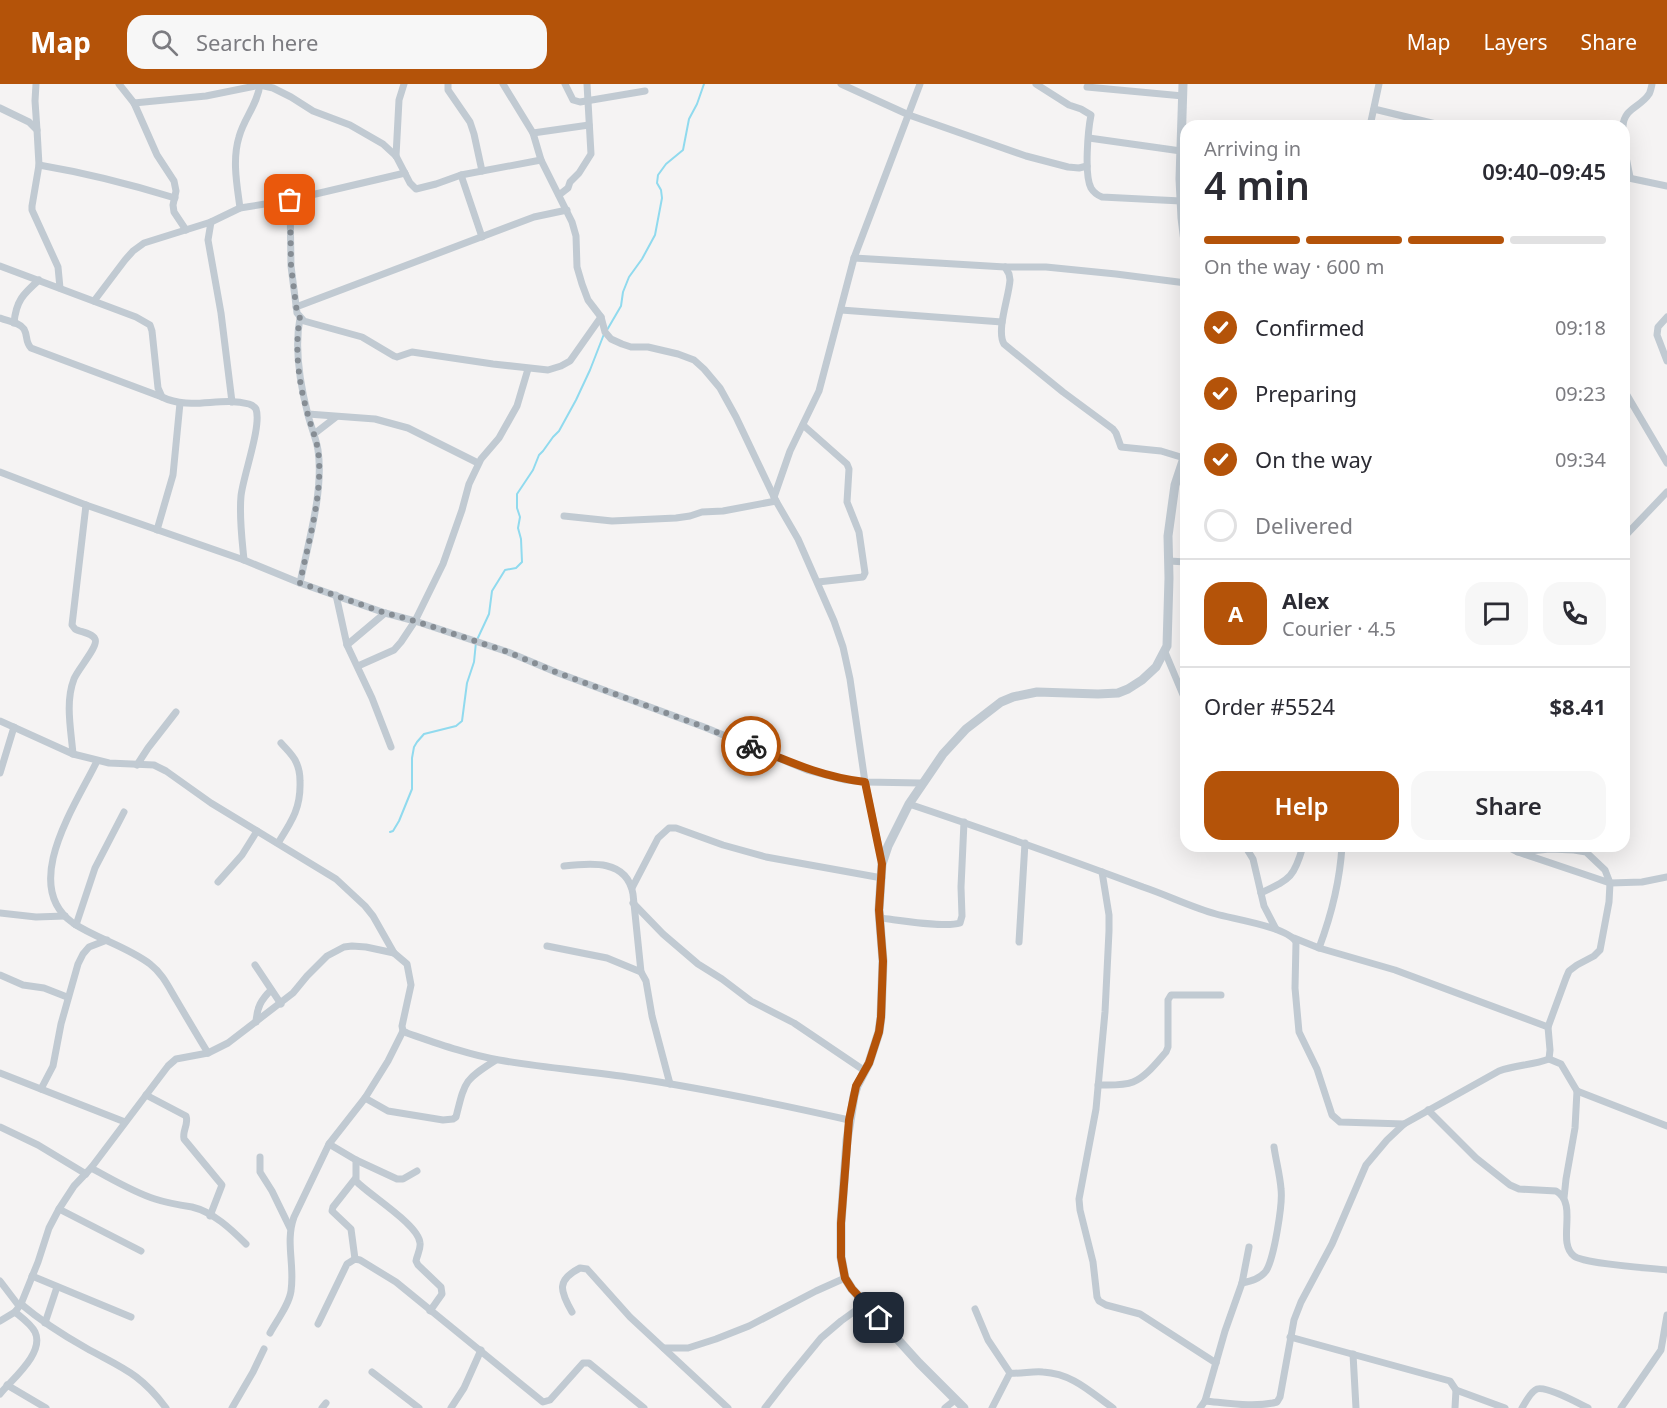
<!DOCTYPE html>
<html lang="en">
<head>
<meta charset="utf-8">
<style>
  body { margin:0; font-family:"Noto Sans",sans-serif; background:#f7f7f7; color:#2b2b33; height:100vh; display:flex; flex-direction:column; font-size:22px; white-space:nowrap }
  * { box-sizing:border-box; margin:0 }
  p { font-size:20px; color:#7c7c81 }
  .icon { flex:none; width:33px; height:33px; fill:none; stroke:currentColor; stroke-width:2; stroke-linecap:round; stroke-linejoin:round }
  .map { position:relative; flex:1; overflow:hidden }
  .side { position:absolute; left:1180px; top:36px; width:450px; height:732px; display:flex; flex-direction:column; background:#fff; border-radius:18px; box-shadow:0 6px 24px #0002 }
  .side>* { flex:none }
  .pin { position:absolute; display:grid; place-items:center; width:51px; height:51px; color:#fff; margin:-26px; border-radius:12px; box-shadow:0 3px 9px #0006 }
  .courier { position:absolute; display:grid; place-items:center; width:60px; height:60px; margin:-30px; border:4px solid #b45309; border-radius:50%; background:#fff; color:#222; box-shadow:0 2px 8px #0007 }
  .summary em { font-style:normal; font-weight:600 }
  .summary div { display:flex; flex-direction:column-reverse }
  .summary { display:flex; align-items:center; justify-content:space-between; height:102px; padding:0 24px }
  h1 { font-size:39px; font-weight:600; line-height:45px }
  .bar { display:grid; grid-template-columns:repeat(4,1fr); gap:9px 6px; align-content:center; height:72px; padding:0 24px }
  .bar i { height:8px; border-radius:4px; background:#e1e1e2 }
  .bar .on { background:#b45309 }
  .bar p { grid-column:span 4 }
  .line { display:flex; align-items:center; gap:15px; padding:0 24px; border-top:2px solid #e1e1e2 }
  .line div { flex:1 }
  .round { display:grid; place-items:center; flex:none; width:63px; height:63px; border-radius:18px; background:#f7f7f7 }
  ol { padding:0 24px; list-style:none }
  li { display:flex; align-items:center; gap:18px; height:66px }
  li p { margin-inline-start:auto }
  li .icon { padding:6px; border-radius:50%; background:#b45309; color:#fff; stroke-width:4 }
  li:last-child { color:#7c7c81 }
  li i { width:33px; height:33px; border:3px solid #e1e1e2; border-radius:50% }
  .primary-button { display:flex; gap:12px; margin-top:auto; padding:12px 24px }
  .primary-button a { flex:1; height:69px; border-radius:18px; background:#b45309; color:#fff; font-size:24px; font-weight:600; line-height:69px; text-align:center }
  .primary-button a+a { background:#f7f7f7; color:#2b2b33 }
  header { display:flex; align-items:center; gap:36px; box-sizing:border-box; height:84px; padding:0 30px; background:#b45309; color:#fff }
  header strong { font-size:28px }
  nav { display:flex; gap:33px; margin-inline-start:auto; font-size:21px }
  .search { width:420px; height:54px; background:#f7f7f7; display:flex; align-items:center; gap:15px; box-sizing:border-box; padding:0 21px; border-radius:18px; color:#7c7c81; font-size:22px }
  .map>svg:first-child { display:block }
  .lines { fill:none; stroke-linecap:round; stroke-linejoin:round }
  .stream { stroke:#90daee; stroke-width:2 }
  .minor { stroke:#c1cad2; stroke-width:7 }
  .tertiary { stroke:#c1cad2; stroke-width:9 }
  .done { stroke:#868d94; stroke-width:6; stroke-dasharray:0 10.8 }
  .route { stroke:#b45309; stroke-width:8 }
</style>
</head>
<body>
<header>
<strong>Map</strong>
<div class="search"><svg class="icon" aria-label="search" viewBox="0 0 24 24"><circle cx="10" cy="10" r="6"/><path d="M15 15l6 6"/></svg>Search here</div>
<nav><a>Map</a><a>Layers</a><a>Share</a></nav>
</header>
<div class="map">
<svg width="1667" height="1324" viewBox="0 0 1667 1324">
  <rect width="100%" height="100%" fill="#f5f3f3"/>
  <g class="lines">
    <g class="stream">
      <polyline points="607,246 621,222 623,208 629,193 642,175 655,151 662,114 661,106 657,99 658,91 666,80 683,66 689,35 697,20 704,0"/>
      <polyline points="390,748 393,747 399,737 412,705 412,674 414,663 417,658 424,650 456,642 462,637 467,599 474,578 476,558 489,530 492,507 505,486 516,484 522,478 521,455 518,444 520,433 517,424 517,410 533,386 539,371 543,367 553,353 559,347 576,316 590,286 604,250"/>
    </g>
    <g class="minor">
      <polyline points="36,0 35,17 37,46"/>
      <polyline points="119,0 134,19 157,71 174,97 176,107 173,121 174,128 186,146"/>
      <polyline points="448,0 448,6 470,38 474,50 482,87"/>
      <polyline points="503,0 533,49 541,76 572,138 576,152 577,183 582,200 588,216 601,233 605,248 611,255 622,260 631,263 648,263 678,270 694,276 704,285 720,304 736,333 776,417 798,455 834,537 843,563 850,595 865,698 882,778"/>
      <polyline points="565,0 573,16 580,18 645,7"/>
      <polyline points="841,0 909,31 1026,72 1068,83 1079,84 1087,82"/>
      <path d="M1036,0L1069,21L1081,25L1091,31C1088,46 1084,91 1091,104C1094,109 1097,111 1102,113L1181,117"/>
      <polyline points="1087,3 1183,12"/>
      <polyline points="134,19 206,12 260,1 273,4 291,13 313,27 350,41 383,60 396,72 410,99 416,105 436,100 461,91 541,76"/>
      <polyline points="0,24 29,38 37,46 39,81 32,122 32,126 58,183 60,204"/>
      <polyline points="1374,25 1444,42"/>
      <polyline points="1370,42 1379,0"/>
      <path d="M1623,42C1624,24 1641,23 1649,10C1650,9 1652,1 1652,0"/>
      <polyline points="533,49 589,41"/>
      <polyline points="1089,54 1181,67"/>
      <polyline points="1624,63 1630,93"/>
      <polyline points="396,72 399,16 404,0"/>
      <path d="M39,81C86,89 130,100 175,114"/>
      <polyline points="461,91 482,153"/>
      <polyline points="1624,93 1667,102"/>
      <polyline points="559,111 568,104 570,98 579,89 591,70 587,0"/>
      <polyline points="290,116 291,182 297,229 304,237 362,253 394,272 397,273 412,268 493,280 548,286 561,282 570,277 601,233"/>
      <path d="M240,124C237,101 232,76 239,53C244,34 258,20 260,0"/>
      <polyline points="211,138 208,156 221,229 232,318"/>
      <polyline points="854,174 1005,183 1046,183 1116,190 1186,199"/>
      <path d="M0,182L136,233L150,241L152,247L158,304L162,313C190,327 220,312 249,320C252,321 254,322 256,325C262,342 243,392 241,412C239,433 242,455 244,476"/>
      <path d="M1005,183L1009,190L1010,196C1009,213 996,246 1004,260L1063,308L1113,345L1116,349L1121,363L1161,367L1184,374"/>
      <polyline points="94,217 125,176 133,167 144,159 211,138 240,124 290,116 405,89"/>
      <polyline points="296,223 534,133 567,126"/>
      <polyline points="841,226 1002,238"/>
      <polyline points="1667,233 1658,243 1657,251 1667,277"/>
      <path d="M0,234C7,237 19,238 24,245C28,252 25,258 31,264L162,313"/>
      <path d="M300,234C294,265 300,300 308,331C311,343 316,354 318,366C324,407 308,459 300,499"/>
      <path d="M14,239C16,217 23,210 39,196"/>
      <polyline points="1624,306 1667,379"/>
      <polyline points="308,330 375,335 408,344 478,379"/>
      <polyline points="803,341 847,380 849,385 847,418 859,448 865,489 863,493 818,498"/>
      <polyline points="314,350 336,333"/>
      <polyline points="0,388 86,421 244,476 300,499 385,529 415,537 508,568 558,589 704,643 807,686 846,696 865,698 921,699"/>
      <polyline points="774,413 790,367 819,307 854,174 920,0"/>
      <polyline points="564,432 612,437 676,434 690,432 702,428 723,427 776,417"/>
      <polyline points="157,446 173,391 180,319"/>
      <polyline points="1624,453 1667,408"/>
      <polyline points="1169,477 1186,478"/>
      <polyline points="336,511 347,561 372,614 391,663"/>
      <polyline points="347,561 385,529"/>
      <polyline points="1165,568 1186,618"/>
      <polyline points="358,582 394,566 401,558 415,537 443,480 462,426 469,400 481,375 499,354 517,322 528,285"/>
      <polyline points="0,637 73,670 109,679 154,681 166,687 211,719 336,795 365,822 373,832 394,869"/>
      <path d="M73,670C71,646 65,618 74,595C77,586 99,562 95,555C92,549 80,548 75,545L72,541L86,421"/>
      <path d="M97,677C77,719 19,801 73,839C97,855 126,862 150,880C163,890 169,904 177,917C187,934 197,951 208,969"/>
      <polyline points="137,681 148,664 176,628"/>
      <polyline points="0,689 14,643"/>
      <path d="M909,720C987,746 1065,774 1143,803C1167,811 1191,823 1216,830C1233,835 1288,843 1296,858L1295,904L1299,948L1317,985L1332,1031L1340,1038L1404,1040"/>
      <path d="M278,759C292,737 301,724 300,697C300,691 299,684 296,678C293,671 286,665 281,659"/>
      <polyline points="1245,762 1253,775 1264,822 1276,845"/>
      <polyline points="1506,762 1518,768 1610,799 1642,798 1667,793"/>
      <path d="M564,782C591,779 627,775 633,810L641,888"/>
      <polyline points="1102,788 1109,831 1109,847 1105,928 1096,1025 1079,1115 1080,1126 1093,1178 1097,1213 1099,1217 1106,1221 1140,1230 1216,1279"/>
      <polyline points="218,798 242,771 257,747"/>
      <polyline points="632,804 658,754 669,744 676,744 723,761 766,773 882,794"/>
      <path d="M1261,809C1290,795 1294,794 1303,762"/>
      <polyline points="633,819 663,850 698,880 722,895 751,917 794,939 865,987"/>
      <polyline points="0,829 36,833 65,832"/>
      <path d="M880,834C898,836 945,844 960,839L962,832L961,803L964,738"/>
      <polyline points="76,841 95,784 124,728"/>
      <polyline points="1294,854 1319,864 1395,886 1548,943"/>
      <polyline points="1019,858 1025,759"/>
      <polyline points="547,862 607,874 641,888 646,897 652,932 670,1000"/>
      <path d="M1319,864C1331,832 1340,796 1342,762"/>
      <polyline points="255,881 281,920"/>
      <polyline points="0,891 23,901 44,904 67,913"/>
      <path d="M256,938C257,923 261,916 271,906"/>
      <polyline points="1549,975 1561,980 1577,1007 1667,1042"/>
      <polyline points="0,989 125,1038"/>
      <path d="M1098,1001C1109,1001 1123,1002 1133,998C1146,993 1157,978 1166,968L1168,963V916L1171,911H1221"/>
      <polyline points="41,1005 53,982 61,940 78,880 83,870 89,863 107,856"/>
      <path d="M146,1011L186,1032C189,1040 182,1047 184,1055L222,1101L210,1132"/>
      <path d="M365,1014L388,1027L443,1036L453,1035L456,1033C465,997 464,996 496,976"/>
      <path d="M1428,1026L1476,1074L1510,1101L1519,1105L1556,1107C1579,1120 1556,1158 1574,1172C1584,1180 1651,1184 1667,1186"/>
      <polyline points="0,1043 38,1061 86,1090"/>
      <polyline points="329,1060 356,1076 397,1095 403,1095 417,1087"/>
      <polyline points="260,1073 260,1088 272,1107 290,1144"/>
      <path d="M356,1076V1097C369,1111 419,1141 420,1159C421,1165 417,1171 416,1177L418,1181L441,1203L442,1210L430,1227"/>
      <path d="M91,1084C112,1095 133,1108 155,1115C167,1119 179,1121 192,1123C213,1128 231,1145 246,1160"/>
      <polyline points="1564,1114 1566,1095 1575,1044 1577,1007"/>
      <polyline points="59,1125 141,1167"/>
      <polyline points="355,1175 351,1145 332,1127 333,1123 355,1095"/>
      <polyline points="32,1192 131,1233"/>
      <polyline points="0,1197 19,1222"/>
      <path d="M1242,1199C1251,1197 1260,1195 1266,1187C1274,1175 1283,1119 1281,1105C1280,1091 1276,1077 1274,1063"/>
      <path d="M21,1220C41,1237 63,1251 86,1264C122,1284 140,1289 166,1324"/>
      <path d="M975,1225L988,1256L1010,1289C1021,1290 1032,1287 1043,1288C1073,1290 1089,1307 1113,1324"/>
      <path d="M572,1228C560,1207 556,1196 580,1184L587,1185L630,1233L728,1324"/>
      <path d="M0,1237L15,1228L21,1220L38,1178L49,1144L59,1125L74,1102L91,1084L168,982L176,975L208,969L228,959L293,909L307,892L327,872L344,863L352,862L366,863L394,869L407,880L411,901L402,942L403,947L407,949C436,959 469,971 499,976C544,984 589,987 634,994C706,1005 778,1020 849,1036"/>
      <polyline points="45,1239 57,1203"/>
      <polyline points="318,1240 347,1180 355,1175 360,1176 396,1198 543,1318 550,1316 583,1279 589,1279 644,1324"/>
      <path d="M270,1249C277,1236 289,1221 291,1207C295,1181 285,1158 294,1133L329,1060L365,1014L388,977L403,947"/>
      <polyline points="1290,1253 1450,1297 1456,1306 1455,1324"/>
      <polyline points="664,1264 688,1264 716,1255 749,1242 816,1207 845,1194"/>
      <polyline points="1353,1270 1356,1324"/>
      <polyline points="372,1288 419,1324"/>
      <polyline points="7,1301 46,1324"/>
      <polyline points="1456,1306 1505,1324"/>
      <path d="M0,1310C12,1295 45,1269 35,1248C31,1240 21,1233 15,1228"/>
      <path d="M1205,1317C1227,1319 1255,1324 1277,1318L1280,1313L1294,1236L1301,1218L1332,1160L1366,1081L1387,1056L1404,1040L1499,987C1516,981 1533,981 1549,975L1550,966L1548,943L1566,894L1569,887L1577,881L1594,872L1600,866L1609,818L1610,799L1605,786L1586,768L1574,766L1550,765L1518,768"/>
      <polyline points="232,1324 253,1288 264,1265"/>
      <polyline points="322,1324 326,1319"/>
      <polyline points="451,1324 464,1304 481,1266"/>
      <polyline points="765,1324 789,1293 821,1254 841,1237 866,1219"/>
      <polyline points="945,1324 955,1316"/>
      <polyline points="992,1324 1010,1289"/>
      <polyline points="1200,1324 1205,1317 1225,1247 1242,1199 1249,1163"/>
      <path d="M1522,1324C1525,1319 1531,1307 1537,1305C1547,1302 1578,1319 1588,1324"/>
      <polyline points="1621,1324 1661,1266 1667,1231"/>
    </g>
    <g class="tertiary">
      <polyline points="1183,0 1180,95 1182,134 1186,166"/>
      <polyline points="964,1324 919,1279 852,1205 845,1194 841,1173 841,1139 847,1056 854,1012 857,1002 869,979 879,948 881,933 883,877 879,826 882,780 888,762 909,720 943,670 966,645 1001,618 1013,613 1037,608 1098,610 1118,609 1128,605 1142,596 1156,583 1167,562 1169,494 1168,452 1175,401 1186,368"/>
    </g>
  </g>
  <g class="lines">
    <path class="done" d="M290,116L291,182L297,229L300,234C294,265 299,301 308,331C311,343 316,354 318,366C324,407 308,459 300,499L385,529L415,537L508,568L558,589L704,643L751,662"/>
    <path class="route" d="M751,662C790,678 822,693 865,698L882,780L879,826L883,877L881,933L879,948L869,979L856,1002L849,1036L841,1139V1173L845,1194L852,1205L879,1234"/>
  </g>
</svg>
<div class="pin" style="left:290px;top:116px;background:#ea580c"><svg class="icon" aria-label="bag" viewBox="0 0 24 24"><path d="M5 8h14l-1 12H6zM9 8a3 3 0 0 1 6 0"/></svg></div>
<div class="pin" style="left:879px;top:1234px;background:#1f2937"><svg class="icon" aria-label="home" viewBox="0 0 24 24"><path d="M3 11l9-7 9 7M6 9v11h12V9"/></svg></div>
<div class="courier" style="left:751px;top:662px"><svg class="icon" aria-label="bike" viewBox="0 0 24 24"><circle cx="6" cy="16" r="4"/><circle cx="18" cy="16" r="4"/><path d="M6 16l4-8h5l3 8M10 8l3 8H6M13 5h3"/></svg></div>
<section class="side">
<div class="summary"><div><h1>4 min</h1><p>Arriving in</p></div><em>09:40–09:45</em></div>
<div class="bar"><i class="on"></i><i class="on"></i><i class="on"></i><i></i><p>On the way · 600 m</p></div>
<ol>
<li><svg class="icon" aria-label="check" viewBox="0 0 24 24"><path d="M5 12l5 5 9-10"/></svg>Confirmed<p>09:18</p></li>
<li><svg class="icon" aria-label="check" viewBox="0 0 24 24"><path d="M5 12l5 5 9-10"/></svg>Preparing<p>09:23</p></li>
<li><svg class="icon" aria-label="check" viewBox="0 0 24 24"><path d="M5 12l5 5 9-10"/></svg>On the way<p>09:34</p></li>
<li><i></i>Delivered</li>
</ol>
<div class="line" style="height:108px"><b class="round" style="background:#b45309;color:#fff">A</b><div><b>Alex</b><p>Courier · 4.5</p></div><a class="round"><svg class="icon" aria-label="chat" viewBox="0 0 24 24"><path d="M4 5h16v11H9l-5 4z"/></svg></a><a class="round"><svg class="icon" aria-label="phone" viewBox="0 0 24 24"><path d="M5 4h4l2 5-3 2q2 4 5 5l2-3 5 2v4C11 20 4 13 5 4z"/></svg></a></div>
<div class="line" style="height:78px"><div>Order #5524</div><b>$8.41</b></div>
<div class="primary-button"><a>Help</a><a>Share</a></div>
</section>
</div>
</body>
</html>
